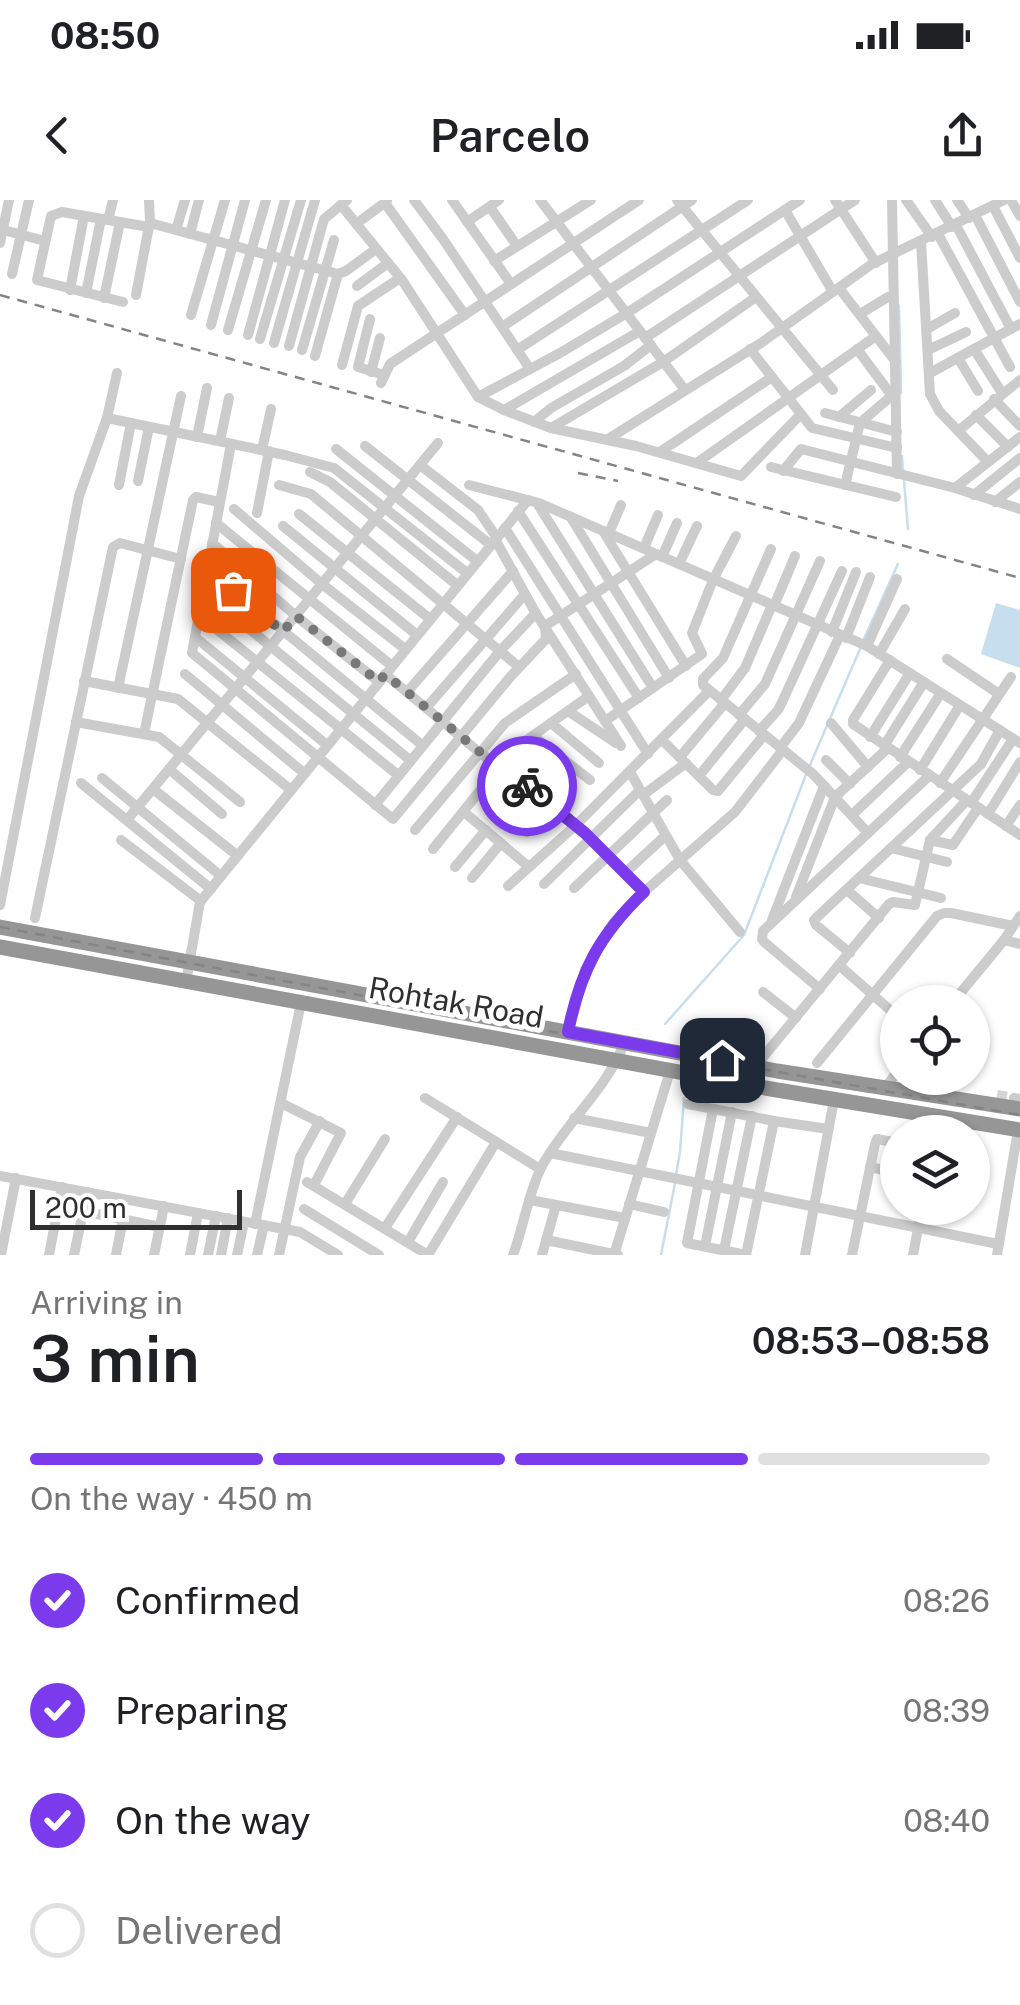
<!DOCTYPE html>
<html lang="en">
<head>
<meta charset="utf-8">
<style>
  body { margin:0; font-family:"Public Sans",sans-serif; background:#f6f6f6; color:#202124; height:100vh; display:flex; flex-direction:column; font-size:38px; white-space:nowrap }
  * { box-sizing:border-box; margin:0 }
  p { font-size:32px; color:#757577 }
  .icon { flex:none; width:55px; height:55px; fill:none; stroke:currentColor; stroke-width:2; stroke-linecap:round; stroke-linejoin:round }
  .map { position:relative; height:1055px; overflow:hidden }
  .details { display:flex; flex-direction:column; background:#fff; flex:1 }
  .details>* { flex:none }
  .controls { position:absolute; left:880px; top:785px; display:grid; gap:20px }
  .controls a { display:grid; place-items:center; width:110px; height:110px; border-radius:50%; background:#fff; box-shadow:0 2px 8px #0004; font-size:50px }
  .scale { position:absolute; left:30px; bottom:25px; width:212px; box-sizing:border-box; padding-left:10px; border:5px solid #2f2f2f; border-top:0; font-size:28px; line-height:35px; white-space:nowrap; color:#2f2f2f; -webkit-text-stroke:8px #fff; paint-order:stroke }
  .pin { position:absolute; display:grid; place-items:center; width:85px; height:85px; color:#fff; margin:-42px; border-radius:20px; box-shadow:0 5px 15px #0006 }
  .courier { position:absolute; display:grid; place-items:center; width:100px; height:100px; margin:-50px; border:8px solid #7c3aed; border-radius:50%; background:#fff; color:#222; box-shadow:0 2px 12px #0007 }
  .overview em { font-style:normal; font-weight:600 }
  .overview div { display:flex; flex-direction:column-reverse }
  .overview { display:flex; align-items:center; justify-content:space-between; height:170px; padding:0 30px }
  h1 { font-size:65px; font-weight:600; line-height:75px }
  .bar { display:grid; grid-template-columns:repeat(4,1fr); gap:15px 10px; align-content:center; height:120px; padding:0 30px }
  .bar i { height:12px; border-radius:8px; background:#e0e0e0 }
  .bar .selected { background:#7c3aed }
  .bar p { grid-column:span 4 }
  ol { padding:0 30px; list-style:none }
  li { display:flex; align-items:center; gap:30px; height:110px }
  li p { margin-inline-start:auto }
  li .icon { padding:10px; border-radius:50%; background:#7c3aed; color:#fff; stroke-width:4 }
  li:last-child { color:#757577 }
  li i { width:55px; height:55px; border:5px solid #e0e0e0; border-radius:50% }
  .status { display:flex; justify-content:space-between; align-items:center; height:70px; padding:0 50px; background:#fff; direction:ltr }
  .status svg { height:28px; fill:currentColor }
  header { display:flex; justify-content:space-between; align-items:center; height:130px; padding:0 30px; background:#fff; font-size:45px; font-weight:600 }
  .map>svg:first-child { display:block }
  .water { fill:#c7deee }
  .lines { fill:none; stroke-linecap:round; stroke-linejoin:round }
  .stream { stroke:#c7deee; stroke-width:2.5 }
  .minor-tunnel { stroke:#d5d5d5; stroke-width:10; stroke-dasharray:10 5; stroke-linecap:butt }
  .minor { stroke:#ccc; stroke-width:10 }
  .highway { stroke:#969696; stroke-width:15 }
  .rail { stroke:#848484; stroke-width:2.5; stroke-dasharray:10 8; stroke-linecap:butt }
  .done { stroke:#787878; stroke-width:10; stroke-dasharray:0 18 }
  .route { stroke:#7c3aed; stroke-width:12 }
  .labels { text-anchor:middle; stroke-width:10; stroke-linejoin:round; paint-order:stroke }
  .street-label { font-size:30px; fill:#2f2f2f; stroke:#fff }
</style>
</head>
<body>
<div class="status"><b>08:50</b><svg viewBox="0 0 49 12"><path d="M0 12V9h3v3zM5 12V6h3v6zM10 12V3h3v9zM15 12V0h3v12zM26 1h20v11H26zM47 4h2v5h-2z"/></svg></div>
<header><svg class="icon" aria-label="back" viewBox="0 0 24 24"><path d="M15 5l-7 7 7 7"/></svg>Parcelo<svg class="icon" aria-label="share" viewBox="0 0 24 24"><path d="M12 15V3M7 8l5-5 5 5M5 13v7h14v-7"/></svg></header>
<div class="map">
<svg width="1020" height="1055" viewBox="0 0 1020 1055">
  <rect width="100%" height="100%" fill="#fff"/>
  <polygon class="water" points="996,403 1020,410 1020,468 981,454"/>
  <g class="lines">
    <g class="stream">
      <polyline points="899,106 901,193"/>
      <polyline points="902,256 903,273"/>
      <polyline points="904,281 908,329"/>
      <polyline points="864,439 898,364"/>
      <polyline points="810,565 860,449"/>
      <polyline points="665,824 744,735 807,572"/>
      <polyline points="676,975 680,952 684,898"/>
      <polyline points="661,1055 675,983"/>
    </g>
    <polyline class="minor-tunnel" points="997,895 1014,898"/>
    <g class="minor">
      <polyline points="414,0 443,39 530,169"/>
      <polyline points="452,0 511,84"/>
      <polyline points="540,0 685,190"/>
      <polyline points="677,0 833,190"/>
      <polyline points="835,0 876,63"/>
      <polyline points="892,0 897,274"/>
      <polyline points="906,0 932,37"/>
      <polyline points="935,0 952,27"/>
      <polyline points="957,0 969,18"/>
      <polyline points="1011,0 1020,16"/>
      <polyline points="385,3 465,115"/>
      <polyline points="341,5 402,80 478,197 504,210 551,228 636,246 741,276 801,214"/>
      <polyline points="993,6 1020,58"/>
      <polyline points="490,7 517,46"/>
      <polyline points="785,10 833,92"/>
      <polyline points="975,15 1020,102"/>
      <polyline points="108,20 113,0"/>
      <polyline points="467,22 499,0"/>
      <polyline points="150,23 338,74 346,71 376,49"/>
      <polyline points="356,24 387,1"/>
      <polyline points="956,25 1011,129"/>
      <polyline points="0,29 45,41"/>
      <polyline points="176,30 185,0"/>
      <polyline points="190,34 199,0"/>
      <polyline points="938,34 1010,167"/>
      <polyline points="921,42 930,194 939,211 988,262"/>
      <polyline points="0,43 9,0"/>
      <polyline points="494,61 591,0"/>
      <polyline points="12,74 29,0"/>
      <polyline points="357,86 388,63"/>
      <polyline points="839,88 896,162"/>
      <polyline points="70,90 84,16"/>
      <polyline points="86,93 101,19"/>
      <polyline points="136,95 150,21 149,0"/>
      <polyline points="104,98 120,22"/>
      <polyline points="123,102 37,80 51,16 62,12 149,27"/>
      <polyline points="860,114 888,97"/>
      <polyline points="191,115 225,0"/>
      <polyline points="370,119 358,167 384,175"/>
      <polyline points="211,125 245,0"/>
      <polyline points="502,127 692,0"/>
      <polyline points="927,129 955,113"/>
      <polyline points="228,130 266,0"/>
      <polyline points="248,135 285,0"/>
      <polyline points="645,138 855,0"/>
      <polyline points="260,139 301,0"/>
      <polyline points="274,143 315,0"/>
      <polyline points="289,146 324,19 347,0"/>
      <polyline points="750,149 812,228 897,248"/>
      <polyline points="857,149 892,196"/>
      <polyline points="974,149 1002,193"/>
      <polyline points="302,150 334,40"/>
      <polyline points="517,150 748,0"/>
      <polyline points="928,150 966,132"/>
      <polyline points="315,156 338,74"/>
      <polyline points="958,158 978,191"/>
      <polyline points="342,165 358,106 400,78"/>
      <polyline points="371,172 380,138"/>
      <polyline points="930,173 1020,124"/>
      <polyline points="381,183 390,164 639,0"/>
      <polyline points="478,197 560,153 627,113 800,0"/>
      <polyline points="994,199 1020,226"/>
      <polyline points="504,210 640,131"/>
      <polyline points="825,213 897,232"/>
      <polyline points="976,215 1008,247"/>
      <polyline points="839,217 871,190"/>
      <polyline points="107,218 285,255 334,268 467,373"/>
      <polyline points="534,222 551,208 624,166 651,145"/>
      <polyline points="551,228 663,162 756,97"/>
      <polyline points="958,231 1020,180"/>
      <polyline points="197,237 207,188"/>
      <polyline points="608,239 761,143 872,64 1004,0"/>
      <polyline points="220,241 229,198"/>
      <polyline points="231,244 192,453 393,619 511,476 546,439 545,426 656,354"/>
      <polyline points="365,246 491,345"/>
      <polyline points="336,249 477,361"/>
      <polyline points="262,250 271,209"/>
      <polyline points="660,252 772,177"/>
      <polyline points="698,262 876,136"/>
      <polyline points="420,265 478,310 497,338"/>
      <polyline points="771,267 896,297"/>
      <polyline points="783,271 801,249 955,288 1020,309"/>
      <polyline points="310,272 330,282 457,385"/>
      <polyline points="138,281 149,227"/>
      <polyline points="119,285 131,223"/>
      <polyline points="279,285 311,294 519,467"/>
      <polyline points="469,285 539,303 867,446 1020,543"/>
      <polyline points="845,285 860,223 896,192"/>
      <polyline points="955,288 1020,237"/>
      <polyline points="974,295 1020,258"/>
      <polyline points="995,302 1020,282"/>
      <polyline points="537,303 653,488"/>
      <polyline points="234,309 322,384 405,449"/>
      <polyline points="518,311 639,498"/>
      <polyline points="257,313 269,251"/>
      <polyline points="299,314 430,419"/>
      <polyline points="570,316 669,478"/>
      <polyline points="216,323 392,466"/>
      <polyline points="283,326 417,435"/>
      <polyline points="505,328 648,554"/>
      <polyline points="603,331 686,466"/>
      <polyline points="609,333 621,305"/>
      <polyline points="495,339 535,412 605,521"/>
      <polyline points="212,343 296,416 379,482"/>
      <polyline points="644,348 658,315"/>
      <polyline points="771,349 723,458 703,479 703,485 813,574 868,633"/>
      <polyline points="662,357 677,323"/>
      <polyline points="679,364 697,326"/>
      <polyline points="208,369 422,545"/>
      <polyline points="204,392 410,560"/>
      <polyline points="774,406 795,356"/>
      <polyline points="199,415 398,575"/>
      <polyline points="832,432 856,372"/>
      <polyline points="195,437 327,545"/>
      <polyline points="846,438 870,377"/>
      <polyline points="867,446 897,379"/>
      <polyline points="879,454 905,409"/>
      <polyline points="947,459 999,494"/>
      <polyline points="890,460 853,520 853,524 1020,635"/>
      <polyline points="185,474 304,573"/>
      <polyline points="385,474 479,552 499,567 506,569 585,633 644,692"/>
      <polyline points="84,481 178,499 291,590"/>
      <polyline points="118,488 181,196"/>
      <polyline points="407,492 513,371"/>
      <polyline points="721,500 745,468 772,405"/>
      <polyline points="426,508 525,394"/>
      <polyline points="568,511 616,543"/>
      <polyline points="739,515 765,484 820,361"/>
      <polyline points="76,522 159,537 240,602"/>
      <polyline points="551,523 599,563"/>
      <polyline points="831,523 868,567"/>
      <polyline points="759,531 778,510 783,500 842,371"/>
      <polyline points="144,534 193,300 196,297 219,302"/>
      <polyline points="533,536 590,580"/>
      <polyline points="870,537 910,473"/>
      <polyline points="662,540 713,590 718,591 764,535"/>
      <polyline points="621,546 605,521 702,454 692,433 713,380 736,336"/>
      <polyline points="884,546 924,482"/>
      <polyline points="780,548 799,523 840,435"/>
      <polyline points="680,557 725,503"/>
      <polyline points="900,557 941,493"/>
      <polyline points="826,560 850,584"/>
      <polyline points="169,569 222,614"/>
      <polyline points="920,570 960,505"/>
      <polyline points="630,572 680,660 740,732"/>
      <polyline points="699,576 745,519"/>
      <polyline points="102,578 221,676"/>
      <polyline points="81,583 211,689"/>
      <polyline points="940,583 1011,477"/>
      <polyline points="153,589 238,656"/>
      <polyline points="643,595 686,563"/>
      <polyline points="971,603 1013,539"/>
      <polyline points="375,605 500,451 536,413"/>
      <polyline points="464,612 529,667"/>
      <polyline points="988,614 1020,562"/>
      <polyline points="852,615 908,562"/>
      <polyline points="127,620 438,243"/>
      <polyline points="1006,626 1020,605"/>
      <polyline points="415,630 505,523 576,474"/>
      <polyline points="527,632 550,605"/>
      <polyline points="121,640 201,701"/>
      <polyline points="930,640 953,645 978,608"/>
      <polyline points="891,648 947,662"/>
      <polyline points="433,649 499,567 521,544 589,496"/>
      <polyline points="455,667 486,630"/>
      <polyline points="625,673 665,636"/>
      <polyline points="472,678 501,643"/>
      <polyline points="859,678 941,698"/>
      <polyline points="544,684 640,590"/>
      <polyline points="508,686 576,625 709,491"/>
      <polyline points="574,688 667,600"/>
      <polyline points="847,690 879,718"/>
      <polyline points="796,697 835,597 888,548"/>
      <polyline points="0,705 79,296 107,218 117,173"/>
      <polyline points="35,718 113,347 120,343 181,359"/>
      <polyline points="772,720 824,586"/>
      <polyline points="1004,740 1020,744"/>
      <polyline points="850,753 816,725 814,720 816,718 981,564 1000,530"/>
      <polyline points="840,766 898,817"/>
      <polyline points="186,782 200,702 528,300"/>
      <polyline points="820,789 764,742 762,739 763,731 929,576"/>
      <polyline points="763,792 796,818"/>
      <polyline points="953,802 1004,740 1020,716"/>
      <polyline points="568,833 585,770 613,723 644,692 735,612 782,551"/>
      <polyline points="817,863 937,716 944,713 951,713 1013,726"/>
      <polyline points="755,867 889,704 893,702 915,705 930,640 967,600"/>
      <polyline points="885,888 898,871"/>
      <polyline points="425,898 540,969"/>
      <polyline points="1014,898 1020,899"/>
      <polyline points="281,903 341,933 314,985"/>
      <polyline points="688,904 774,921"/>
      <polyline points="713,909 687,1043 746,1055"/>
      <polyline points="574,918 651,933"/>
      <polyline points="550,953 998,1044"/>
      <polyline points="870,967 898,973"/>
      <polyline points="0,976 300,1032 338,1055"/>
      <polyline points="307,982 428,1055"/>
      <polyline points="530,1000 625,1018"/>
      <polyline points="345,1004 385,939"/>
      <polyline points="629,1004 664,1012"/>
      <polyline points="304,1009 379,1055"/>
      <polyline points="83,1011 160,1027"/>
      <polyline points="255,1024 301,803"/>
      <polyline points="385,1028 457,917"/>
      <polyline points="546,1040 618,1055"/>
      <polyline points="408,1042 443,982"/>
      <polyline points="705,1046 732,912"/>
      <polyline points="724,1050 752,916"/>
      <polyline points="1,1055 16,978"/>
      <polyline points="49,1055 62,987"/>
      <polyline points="74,1055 87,992"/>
      <polyline points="116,1055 123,1019"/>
      <polyline points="154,1055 164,1006"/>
      <polyline points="190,1055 198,1013"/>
      <polyline points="208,1055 216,1016"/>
      <polyline points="221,1055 228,1018"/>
      <polyline points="237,1055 244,1022"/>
      <polyline points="257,1055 264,1025"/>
      <polyline points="279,1055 300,957 320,921"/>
      <polyline points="428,1055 496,942"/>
      <path d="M513,1055C524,1026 528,993 542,966C565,923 608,888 624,843"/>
      <polyline points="542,1055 556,1005"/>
      <polyline points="614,1055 670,871"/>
      <polyline points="746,1055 774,921 828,929"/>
      <polyline points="805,1055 834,900"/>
      <polyline points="852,1055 875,944 877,939 898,943"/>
      <polyline points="913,1055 922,1008"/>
      <polyline points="997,1055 1018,930"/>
    </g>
    <g class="highway">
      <polyline points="0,727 777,871 1020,909"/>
      <polyline points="0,747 771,889 1020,930"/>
    </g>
    <g class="rail">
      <polyline points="0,95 1020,378"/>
      <polyline points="578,273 618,281"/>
      <polyline points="0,727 543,830 1020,915"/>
    </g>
  </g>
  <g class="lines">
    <polyline class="done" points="233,390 283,432 296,416 379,482 385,474 497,566 506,569 527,586"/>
    <path class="route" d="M527,586L585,633L644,692C599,735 580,772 568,832L722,860"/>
  </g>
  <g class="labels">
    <g class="street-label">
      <text transform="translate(456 803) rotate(10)" y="10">Rohtak Road</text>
    </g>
  </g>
</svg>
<div class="controls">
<a><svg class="icon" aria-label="locate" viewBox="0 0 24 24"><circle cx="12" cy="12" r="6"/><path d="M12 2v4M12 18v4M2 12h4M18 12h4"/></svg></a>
<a><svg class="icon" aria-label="layers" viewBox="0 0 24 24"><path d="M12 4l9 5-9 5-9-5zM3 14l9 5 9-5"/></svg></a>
</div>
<div class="scale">200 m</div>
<div class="pin" style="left:233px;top:390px;background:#ea580c"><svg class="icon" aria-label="bag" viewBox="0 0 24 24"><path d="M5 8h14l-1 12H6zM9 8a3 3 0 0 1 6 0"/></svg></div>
<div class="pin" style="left:722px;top:860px;background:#1f2937"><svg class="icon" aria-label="home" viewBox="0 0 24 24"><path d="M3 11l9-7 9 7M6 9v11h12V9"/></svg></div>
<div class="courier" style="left:527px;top:586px"><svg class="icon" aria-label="bike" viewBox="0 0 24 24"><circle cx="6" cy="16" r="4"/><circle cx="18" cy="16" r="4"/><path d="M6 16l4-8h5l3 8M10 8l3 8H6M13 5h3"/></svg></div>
</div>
<section class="details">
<div class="overview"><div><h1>3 min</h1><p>Arriving in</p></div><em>08:53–08:58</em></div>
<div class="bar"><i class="selected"></i><i class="selected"></i><i class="selected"></i><i></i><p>On the way · 450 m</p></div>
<ol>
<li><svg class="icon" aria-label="check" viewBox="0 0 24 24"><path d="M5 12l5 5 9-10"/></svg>Confirmed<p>08:26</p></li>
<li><svg class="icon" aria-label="check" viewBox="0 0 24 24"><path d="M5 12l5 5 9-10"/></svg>Preparing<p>08:39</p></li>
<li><svg class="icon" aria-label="check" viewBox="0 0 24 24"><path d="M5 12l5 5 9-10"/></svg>On the way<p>08:40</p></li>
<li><i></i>Delivered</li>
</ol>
</section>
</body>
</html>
